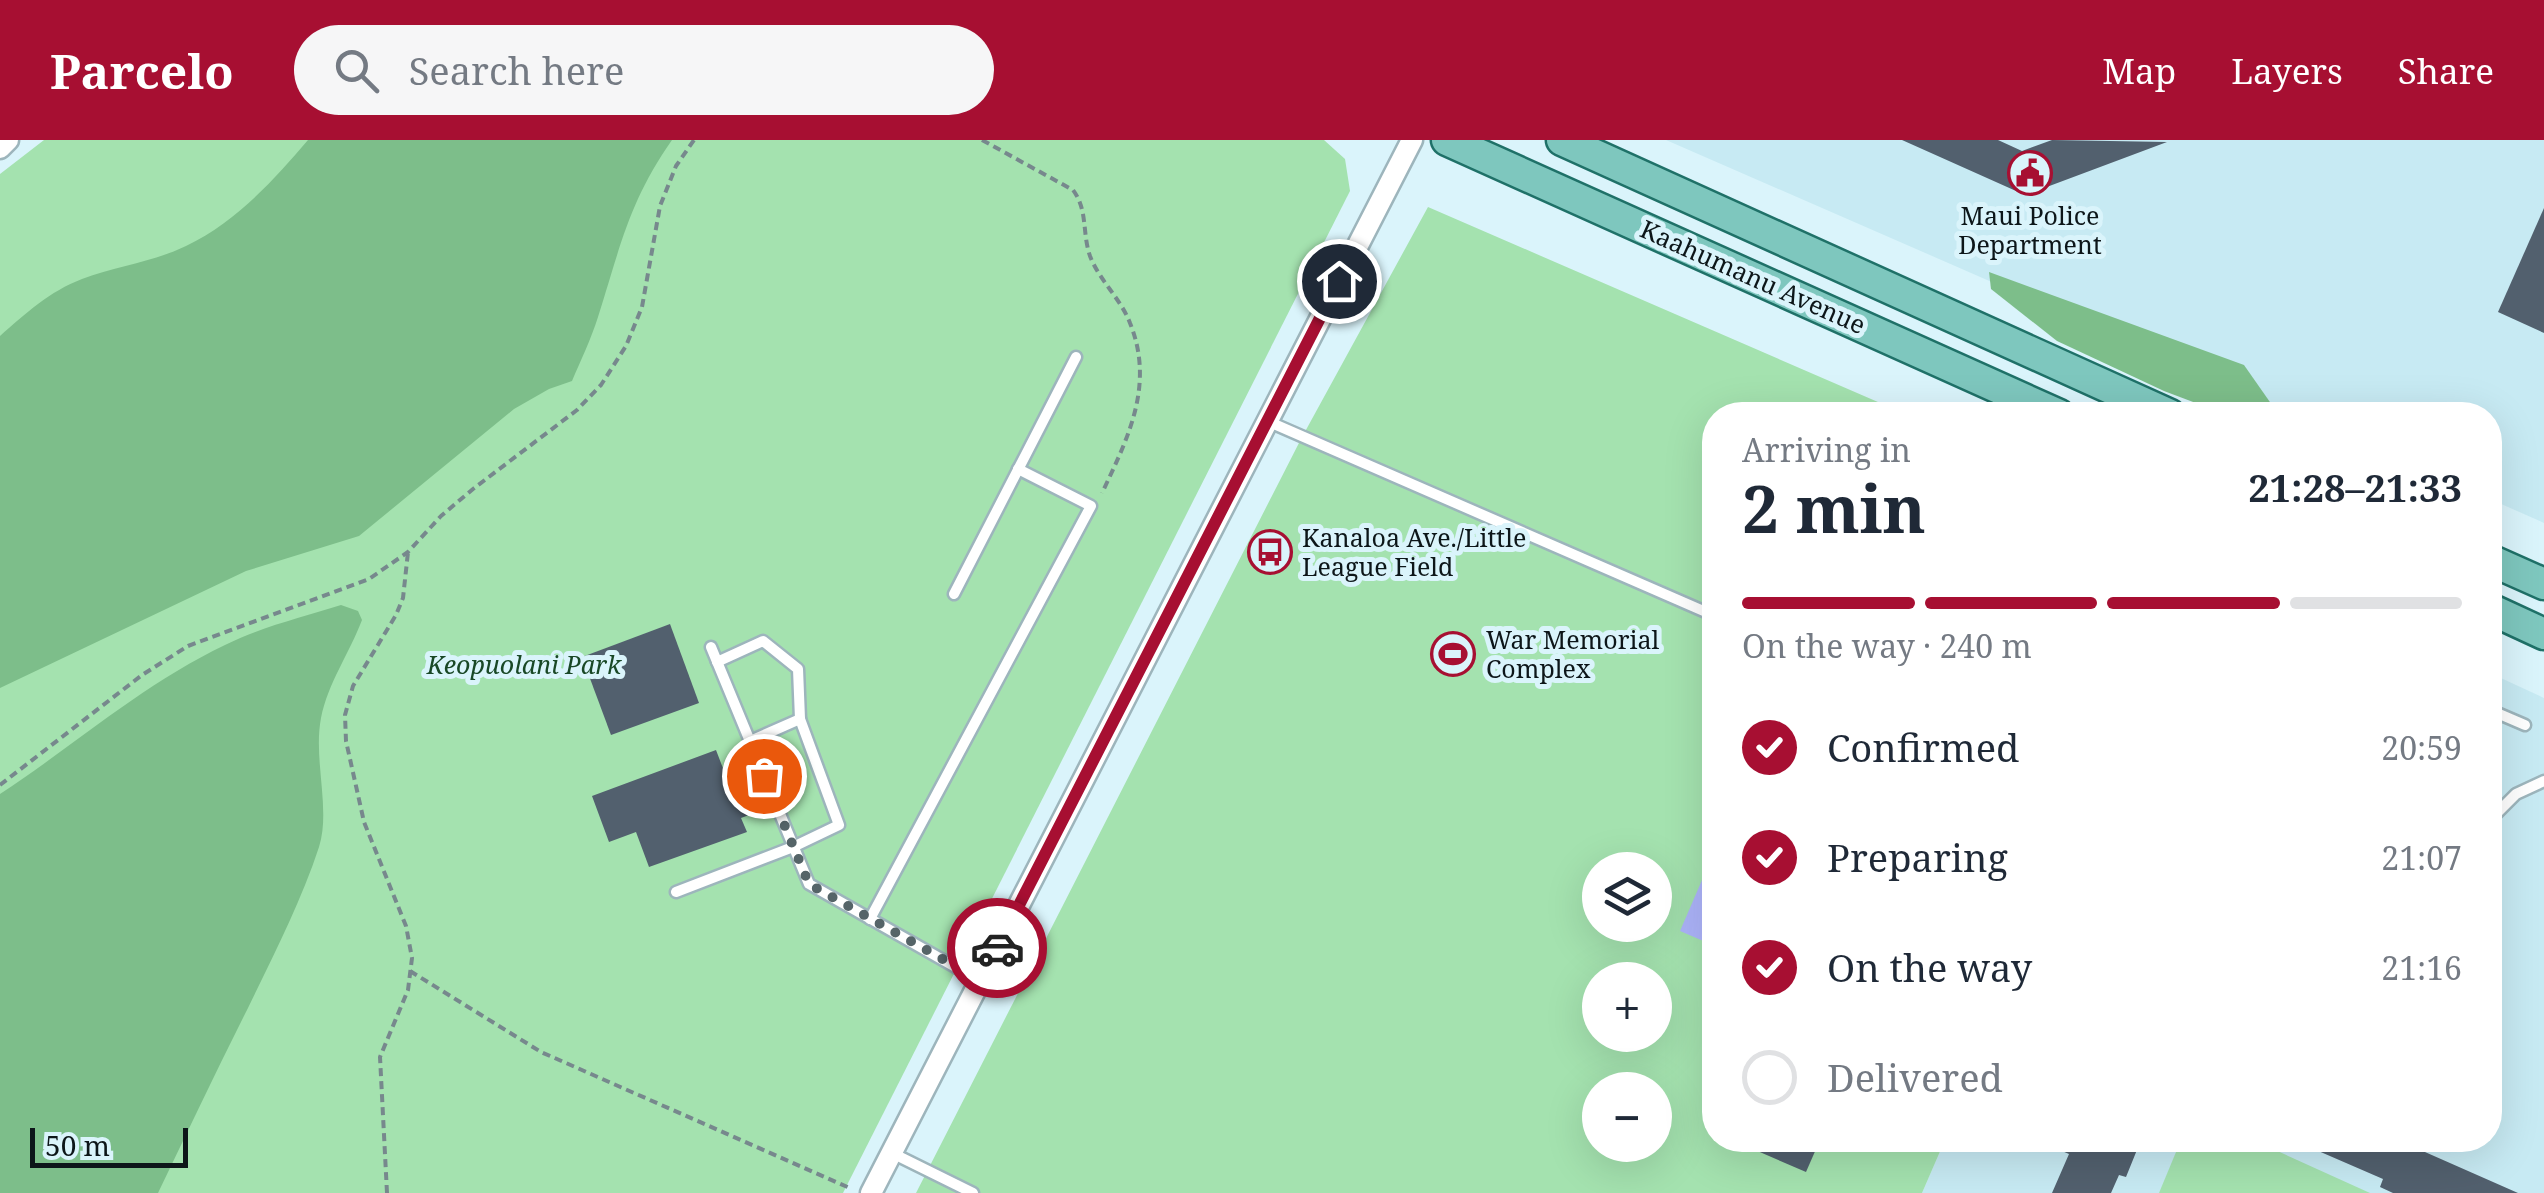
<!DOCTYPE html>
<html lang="en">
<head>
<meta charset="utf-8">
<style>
  body { margin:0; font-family:"Noto Serif",serif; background:#f6f6f7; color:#1f2937; height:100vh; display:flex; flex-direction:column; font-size:38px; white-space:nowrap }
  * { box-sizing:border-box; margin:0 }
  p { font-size:32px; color:#747a83 }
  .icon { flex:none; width:55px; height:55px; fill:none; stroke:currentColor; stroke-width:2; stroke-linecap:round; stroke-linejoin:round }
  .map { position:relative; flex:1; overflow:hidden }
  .panel { position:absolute; left:1702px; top:262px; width:800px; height:750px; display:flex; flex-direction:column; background:#fff; border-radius:40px; box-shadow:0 10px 40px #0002 }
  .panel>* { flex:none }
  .tools { position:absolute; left:1582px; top:712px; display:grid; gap:20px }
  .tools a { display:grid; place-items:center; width:90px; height:90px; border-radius:50%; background:#fff; box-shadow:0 10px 40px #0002; font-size:50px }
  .scale { position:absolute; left:30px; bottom:25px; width:158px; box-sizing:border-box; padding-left:10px; border:5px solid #0d1619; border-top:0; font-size:28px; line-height:35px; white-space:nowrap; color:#0d1619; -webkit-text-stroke:8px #daf4fb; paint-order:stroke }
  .pin { position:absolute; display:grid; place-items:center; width:85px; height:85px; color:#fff; margin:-42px; border:5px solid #fff; border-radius:50%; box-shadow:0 2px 10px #0007 }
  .courier { position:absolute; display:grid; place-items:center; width:100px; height:100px; margin:-50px; border:8px solid #a70f32; border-radius:50%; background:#fff; color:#222; box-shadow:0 2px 12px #0007 }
  .overview em { font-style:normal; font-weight:700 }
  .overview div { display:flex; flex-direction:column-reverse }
  .overview { display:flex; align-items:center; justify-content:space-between; height:170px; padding:0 40px }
  h1 { font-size:65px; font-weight:700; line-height:75px }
  .bar { display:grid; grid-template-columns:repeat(4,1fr); gap:15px 10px; align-content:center; height:120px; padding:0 40px }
  .bar i { height:12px; border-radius:8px; background:#e0e1e3 }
  .bar .current { background:#a70f32 }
  .bar p { grid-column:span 4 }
  ol { padding:0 40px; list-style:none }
  li { display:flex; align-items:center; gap:30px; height:110px }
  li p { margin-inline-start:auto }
  li .icon { padding:10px; border-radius:50%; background:#a70f32; color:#fff; stroke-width:4 }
  li:last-child { color:#747a83 }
  li i { width:55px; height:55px; border:5px solid #e0e1e3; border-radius:50% }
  header { display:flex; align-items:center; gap:60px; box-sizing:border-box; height:140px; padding:0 50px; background:#a70f32; color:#fff }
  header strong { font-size:48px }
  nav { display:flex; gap:55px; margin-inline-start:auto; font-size:35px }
  .search { width:700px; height:90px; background:#f6f6f7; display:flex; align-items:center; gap:25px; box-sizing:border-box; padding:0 35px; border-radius:55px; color:#747a83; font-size:38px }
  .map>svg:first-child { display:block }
  .built { fill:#c7eaf3 }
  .green { fill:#a4e2af; fill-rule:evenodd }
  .forest { fill:#7dbe8a }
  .water { fill:#aeb5fb }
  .building { fill:#52606e }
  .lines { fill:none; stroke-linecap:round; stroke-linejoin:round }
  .service-casing { stroke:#9db5bc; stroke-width:15 }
  .minor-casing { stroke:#9db5bc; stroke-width:25 }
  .primary-casing { stroke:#1f7168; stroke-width:35 }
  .path { stroke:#77888d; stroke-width:4; stroke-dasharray:8 5; stroke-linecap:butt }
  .service { stroke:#fff; stroke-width:10 }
  .minor { stroke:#fff; stroke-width:20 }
  .primary { stroke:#7ec7be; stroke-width:30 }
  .done { stroke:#556468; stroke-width:10; stroke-dasharray:0 18 }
  .route { stroke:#a70f32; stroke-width:12 }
  .labels { text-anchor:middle; stroke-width:10; stroke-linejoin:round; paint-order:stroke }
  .poi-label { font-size:25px; fill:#0d1619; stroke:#daf4fb; text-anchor:start }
  .street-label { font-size:25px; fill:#0d1619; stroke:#daf4fb }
  .park-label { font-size:25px; font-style:italic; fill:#194826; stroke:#daf4fb }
</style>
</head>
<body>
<header>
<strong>Parcelo</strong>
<div class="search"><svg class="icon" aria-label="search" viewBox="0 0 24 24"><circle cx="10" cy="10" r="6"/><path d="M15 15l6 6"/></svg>Search here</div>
<nav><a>Map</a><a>Layers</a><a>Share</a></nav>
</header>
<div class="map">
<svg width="2544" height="1053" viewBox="0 0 2544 1053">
  <rect width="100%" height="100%" fill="#daf4fb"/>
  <g class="built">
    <polygon points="1666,0 2544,0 2544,383 2490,359 2490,275 2297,275"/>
    <polygon points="2490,533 2544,558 2544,1053 1922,1053 1945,1000 2490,1000"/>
  </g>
  <g class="green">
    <polygon points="44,0 1324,0 1345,19 1350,51 843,1053 0,1053 0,34"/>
    <path d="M1428,67L1908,275H1715V1000H1945L1922,1053H916L1301,299ZM1600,730H1655V785H1600ZM1600,840H1655V895H1600ZM1600,950H1655V1005H1600Z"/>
    <polygon points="2181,1000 2253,1000 2370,1053 2159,1053"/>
  </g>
  <g class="forest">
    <path d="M308,0H672C629,61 620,108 598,177C591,199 581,220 572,241L549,249L514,269L359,396L246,431L0,548V196C25,174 50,151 82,139C117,126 153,122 186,106C236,82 273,41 308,0Z"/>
    <polygon points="1989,132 2244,225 2279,275 2244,275 2209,268 2164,251 2057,201 1991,149"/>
    <path d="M341,465L358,471L362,480C349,514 328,543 321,578C313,620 331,669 319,707C301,762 273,816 248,868C217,929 188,991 158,1053H0V654C75,605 143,544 225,505C261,487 303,477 341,465Z"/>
  </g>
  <polygon class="water" points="1715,710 1715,806 1680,791"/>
  <g class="building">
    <polygon points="1902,0 1998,0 2022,11 2052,0 2167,2 2025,55"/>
    <polygon points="2544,68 2544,193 2498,172"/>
    <polygon points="670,484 699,563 611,595 582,517"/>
    <polygon points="716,610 729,644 736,642 749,675 741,678 747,692 649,727 636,692 609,702 592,656"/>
    <polygon points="1732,1000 1820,1000 1806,1032"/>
    <polygon points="2036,1000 2141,1000 2126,1037 2119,1035 2111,1053 2052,1053 2069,1014"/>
    <polygon points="2293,1000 2386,1000 2398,1005 2400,1001 2518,1053 2393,1053 2380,1047 2383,1039"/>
  </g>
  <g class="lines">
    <g class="service-casing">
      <g id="service">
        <polyline points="1267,281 1715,476"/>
        <polyline points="954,454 1076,217"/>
        <polyline points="711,507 809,744 980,841"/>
        <polyline points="717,522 763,501 798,529 800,579"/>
        <polyline points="2490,570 2525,585"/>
        <polyline points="2490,680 2516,654 2544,641"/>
        <polyline points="676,752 793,707 839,685 800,579 750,601"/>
        <polyline points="870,779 1091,366 1018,329"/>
        <polyline points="892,1013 973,1053"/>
      </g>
    </g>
    <g class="minor-casing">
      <g id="minor">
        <polyline points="0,8 8,0"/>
        <polyline points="871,1053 1412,0"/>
      </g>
    </g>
    <g class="primary-casing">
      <g id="primary">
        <polyline points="1447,0 2059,275"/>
        <polyline points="1562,0 2170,275"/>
        <polyline points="2490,420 2544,444"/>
        <polyline points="2490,469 2544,494"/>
      </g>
    </g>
    <g class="path">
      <path d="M982,0L1073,50C1088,70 1082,93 1090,116C1099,140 1121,159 1130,183C1155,245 1128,298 1102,353"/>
      <polyline points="0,645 142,535 188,506 369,439 408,412 441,376 473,349 577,270 601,245 626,206 642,167 660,66 676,26 694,0"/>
      <polyline points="410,831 541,912 852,1049"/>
      <polyline points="387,1053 380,917 408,850 412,818 406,786 364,682 346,601 345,575 353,546 396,475 403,458 408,412"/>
    </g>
    <use href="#service" class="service"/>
    <use href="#minor" class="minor"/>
    <use href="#primary" class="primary"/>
  </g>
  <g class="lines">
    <polyline class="done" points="764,636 809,744 980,840 997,808"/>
    <polyline class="route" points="997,808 1339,141"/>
  </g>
  <defs>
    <g id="civic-ring" transform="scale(2.25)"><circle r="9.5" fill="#daf4fb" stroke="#a70f32" stroke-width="1.5"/><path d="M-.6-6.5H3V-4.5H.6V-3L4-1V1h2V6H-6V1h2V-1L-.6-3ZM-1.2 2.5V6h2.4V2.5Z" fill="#a70f32"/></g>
    <g id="bus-ring" transform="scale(2.25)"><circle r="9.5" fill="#daf4fb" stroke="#a70f32" stroke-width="1.5"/><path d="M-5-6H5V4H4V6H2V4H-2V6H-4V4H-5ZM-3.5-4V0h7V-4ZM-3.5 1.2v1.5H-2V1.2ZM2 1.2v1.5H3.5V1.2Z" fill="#a70f32"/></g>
    <g id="stadium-ring" transform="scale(2.25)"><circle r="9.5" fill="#daf4fb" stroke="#a70f32" stroke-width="1.5"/><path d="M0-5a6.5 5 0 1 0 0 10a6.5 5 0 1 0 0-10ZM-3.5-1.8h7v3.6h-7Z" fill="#a70f32"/></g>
  </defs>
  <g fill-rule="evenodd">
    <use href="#civic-ring" x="2030" y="33"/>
    <use href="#bus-ring" x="1270" y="412"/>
    <use href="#stadium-ring" x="1453" y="514"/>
  </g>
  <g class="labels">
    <g class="poi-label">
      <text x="2030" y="85" text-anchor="middle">Maui Police<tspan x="2030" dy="29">Department</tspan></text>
      <text x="1302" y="407">Kanaloa Ave./Little<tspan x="1302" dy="29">League Field</tspan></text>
      <text x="1486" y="509">War Memorial<tspan x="1486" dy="29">Complex</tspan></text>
    </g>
    <g class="street-label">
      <text transform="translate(1753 137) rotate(24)" y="9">Kaahumanu Avenue</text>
    </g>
    <g class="park-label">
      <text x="524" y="534">Keopuolani Park</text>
    </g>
  </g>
</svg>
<div class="tools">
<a><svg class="icon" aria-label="layers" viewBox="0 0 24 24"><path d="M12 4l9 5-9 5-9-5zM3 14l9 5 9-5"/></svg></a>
<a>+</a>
<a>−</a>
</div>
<div class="scale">50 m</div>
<div class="pin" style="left:764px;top:636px;background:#ea580c"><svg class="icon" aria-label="bag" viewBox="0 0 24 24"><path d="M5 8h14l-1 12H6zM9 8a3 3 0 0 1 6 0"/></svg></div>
<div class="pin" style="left:1339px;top:141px;background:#1f2937"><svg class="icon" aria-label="home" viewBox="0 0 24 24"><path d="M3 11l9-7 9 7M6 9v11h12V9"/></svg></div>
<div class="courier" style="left:997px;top:808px"><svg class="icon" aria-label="car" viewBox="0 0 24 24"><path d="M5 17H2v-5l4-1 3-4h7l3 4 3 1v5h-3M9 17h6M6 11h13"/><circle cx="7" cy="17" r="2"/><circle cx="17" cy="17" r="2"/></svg></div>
<section class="panel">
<div class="overview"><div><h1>2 min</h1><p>Arriving in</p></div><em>21:28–21:33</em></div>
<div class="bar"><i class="current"></i><i class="current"></i><i class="current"></i><i></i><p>On the way · 240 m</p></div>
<ol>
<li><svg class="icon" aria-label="check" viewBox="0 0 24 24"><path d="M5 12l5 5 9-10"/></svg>Confirmed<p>20:59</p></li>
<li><svg class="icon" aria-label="check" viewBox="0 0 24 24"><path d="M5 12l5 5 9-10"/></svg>Preparing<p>21:07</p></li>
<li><svg class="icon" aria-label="check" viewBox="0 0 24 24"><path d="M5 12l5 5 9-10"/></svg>On the way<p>21:16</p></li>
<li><i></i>Delivered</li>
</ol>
</section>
</div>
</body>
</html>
